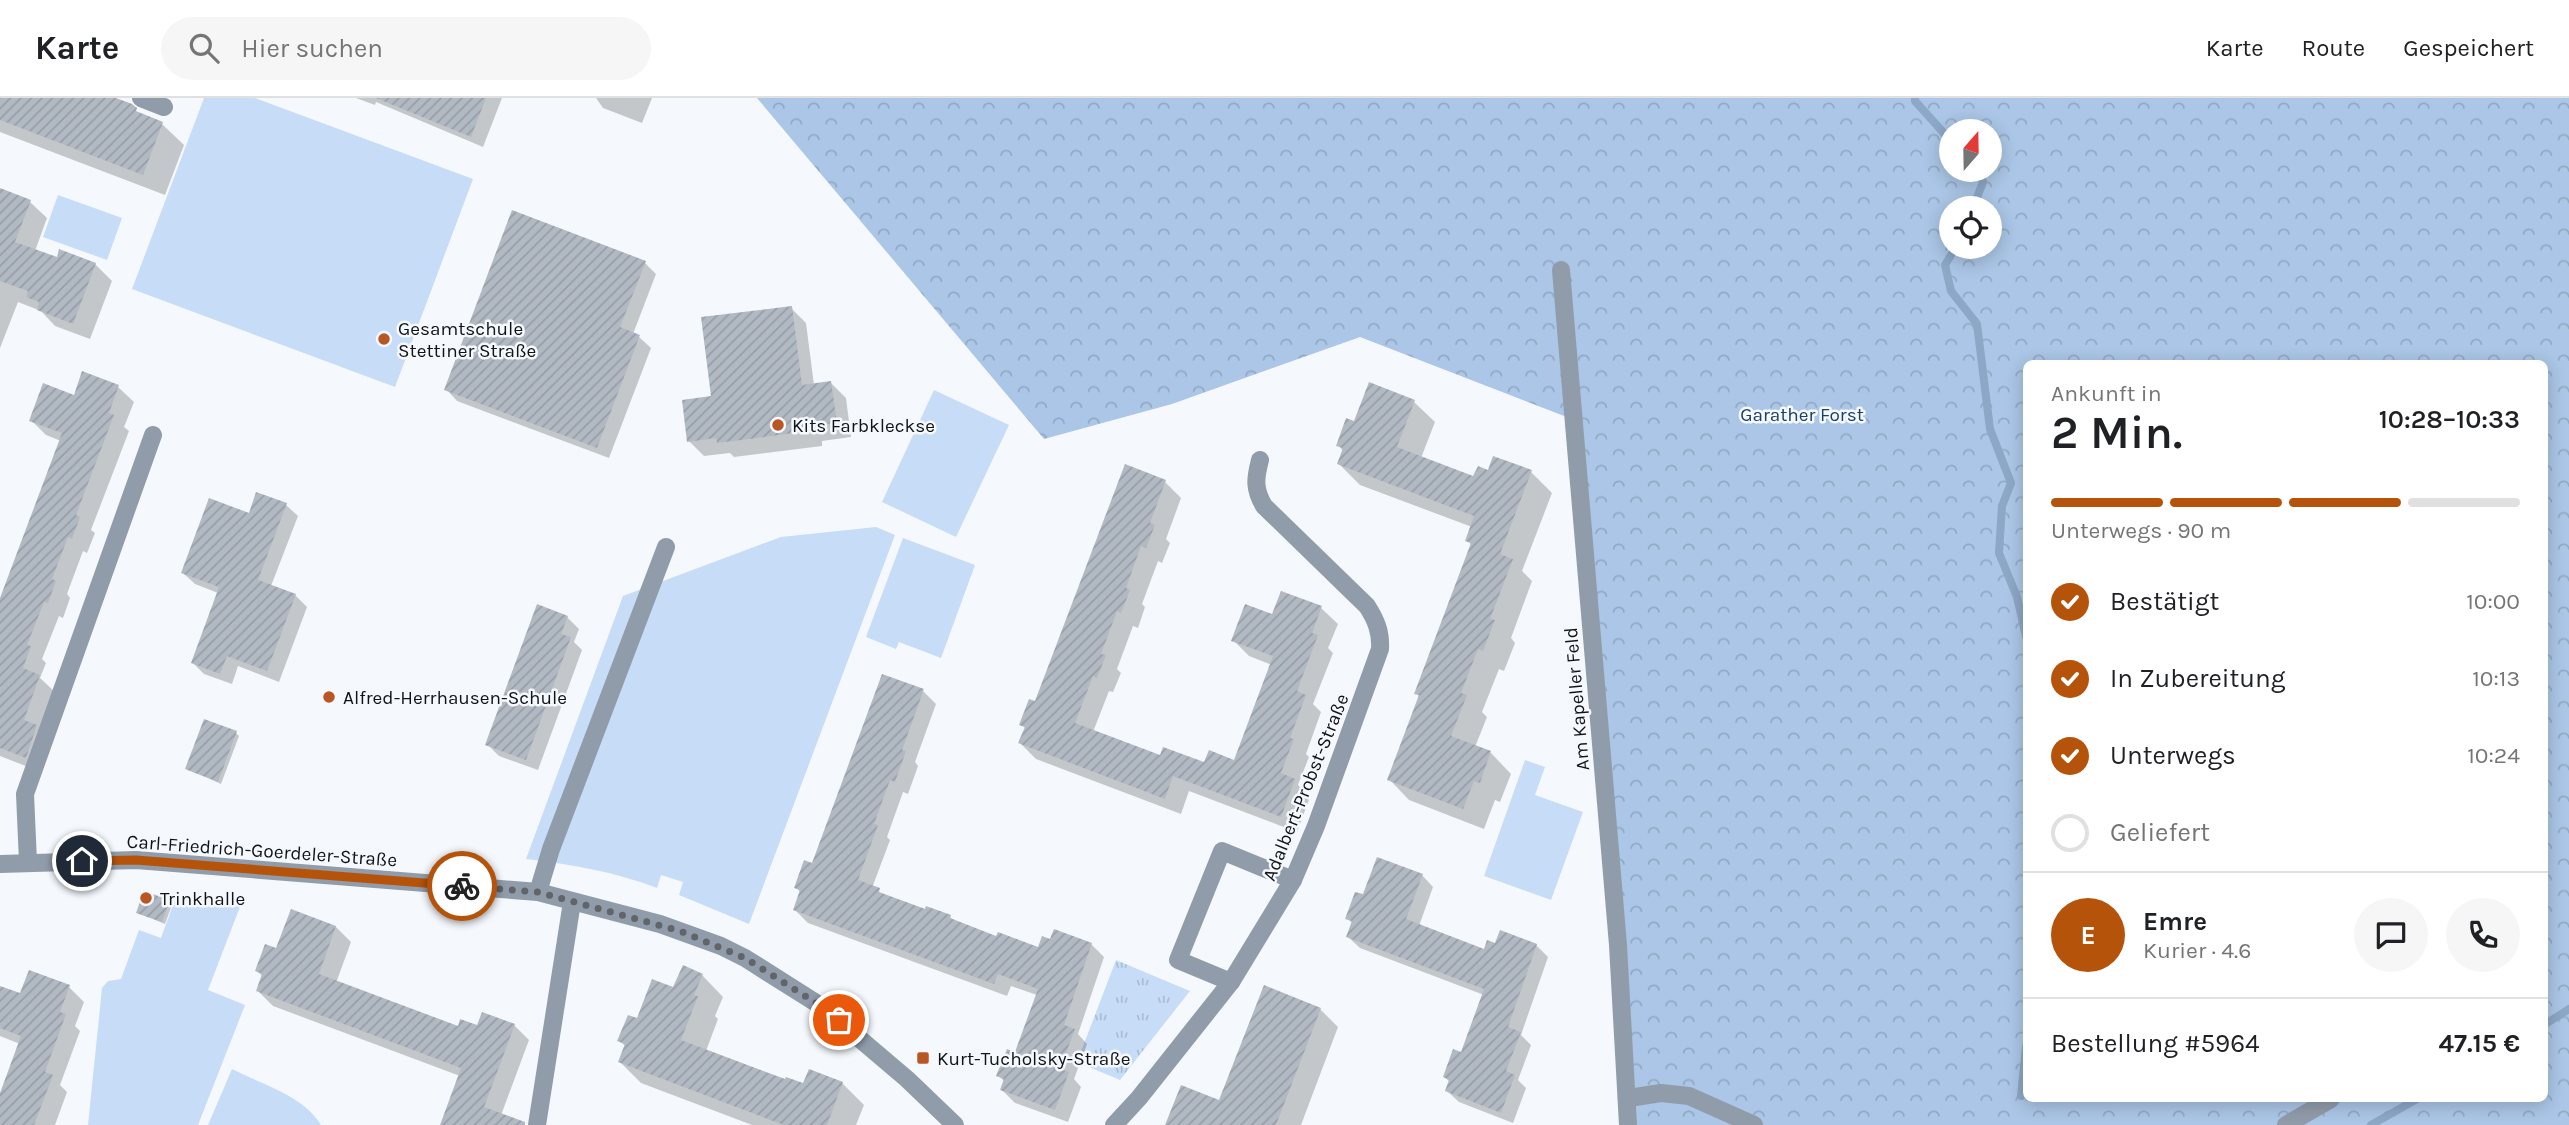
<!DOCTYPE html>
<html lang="de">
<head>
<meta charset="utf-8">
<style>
  body { margin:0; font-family:Karla,sans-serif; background:#f6f6f6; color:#202124; height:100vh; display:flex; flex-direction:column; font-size:26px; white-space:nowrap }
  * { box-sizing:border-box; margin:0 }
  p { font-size:23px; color:#757577 }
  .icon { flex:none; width:38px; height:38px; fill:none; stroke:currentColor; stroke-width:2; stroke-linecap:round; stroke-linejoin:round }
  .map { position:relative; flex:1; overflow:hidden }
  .side { position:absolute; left:2023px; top:262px; width:525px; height:742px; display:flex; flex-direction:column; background:#fff; border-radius:10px; box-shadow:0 4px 18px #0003 }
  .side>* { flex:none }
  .needle { width:46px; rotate:20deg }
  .controls { position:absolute; left:1939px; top:21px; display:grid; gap:14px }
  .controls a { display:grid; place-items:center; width:63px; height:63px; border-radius:50%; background:#fff; box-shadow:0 4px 18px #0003; font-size:35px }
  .pin { position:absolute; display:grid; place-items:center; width:60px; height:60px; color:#fff; margin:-30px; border:4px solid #fff; border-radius:50%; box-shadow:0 2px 7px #0007 }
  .courier { position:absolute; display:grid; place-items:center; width:70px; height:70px; margin:-35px; border:5px solid #b45309; border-radius:50%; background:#fff; color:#222; box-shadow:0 2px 9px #0007 }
  .summary em { font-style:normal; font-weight:600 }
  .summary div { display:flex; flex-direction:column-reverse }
  .summary { display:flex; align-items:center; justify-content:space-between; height:119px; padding:0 28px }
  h1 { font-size:46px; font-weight:600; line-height:52px }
  .bar { display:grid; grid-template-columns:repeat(4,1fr); gap:10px 7px; align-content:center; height:84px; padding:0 28px }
  .bar i { height:9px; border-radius:5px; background:#e0e0e0 }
  .bar .current { background:#b45309 }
  .bar p { grid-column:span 4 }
  .line { display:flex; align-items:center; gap:18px; padding:0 28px; border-top:2px solid #e0e0e0 }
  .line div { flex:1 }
  .round { display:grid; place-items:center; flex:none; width:74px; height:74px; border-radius:37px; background:#f6f6f6 }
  ol { padding:0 28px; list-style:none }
  li { display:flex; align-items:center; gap:21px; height:77px }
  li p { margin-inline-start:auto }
  li .icon { padding:7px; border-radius:50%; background:#b45309; color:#fff; stroke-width:4 }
  li:last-child { color:#757577 }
  li i { width:38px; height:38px; border:4px solid #e0e0e0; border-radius:50% }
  header { display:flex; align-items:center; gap:42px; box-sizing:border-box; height:98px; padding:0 35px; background:#fff; border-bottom:2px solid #e0e0e0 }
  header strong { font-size:33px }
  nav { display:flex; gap:38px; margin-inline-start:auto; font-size:24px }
  .search { width:490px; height:63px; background:#f6f6f6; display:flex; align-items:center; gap:18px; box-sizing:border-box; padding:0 24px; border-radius:38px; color:#757577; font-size:26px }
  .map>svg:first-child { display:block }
  .grass { fill:url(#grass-tufts) }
  .forest { fill:url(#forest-crowns); fill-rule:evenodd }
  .park { fill:#c7dcf6 }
  .shadow { fill:#0003 }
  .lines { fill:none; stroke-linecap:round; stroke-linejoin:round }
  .stream { stroke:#8da7c6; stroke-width:8 }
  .building { fill:url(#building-hatch) }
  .minor { stroke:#919caa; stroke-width:18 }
  .done { stroke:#616468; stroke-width:7; stroke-dasharray:0 12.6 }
  .route { stroke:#b45309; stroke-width:9 }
  .poi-dot { fill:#ba5524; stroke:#f5f9fd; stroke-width:2.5 }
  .labels { text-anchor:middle; stroke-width:5; stroke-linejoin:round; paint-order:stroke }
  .poi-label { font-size:19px; fill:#111417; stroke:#f5f9fd; text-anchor:start }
  .park-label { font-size:19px; fill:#193e67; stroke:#f5f9fd }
  .street-label { font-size:19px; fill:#111417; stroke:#f5f9fd }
</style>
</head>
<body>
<header>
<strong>Karte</strong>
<div class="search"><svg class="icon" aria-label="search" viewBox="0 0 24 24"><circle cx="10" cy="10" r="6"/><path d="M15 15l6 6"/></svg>Hier suchen</div>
<nav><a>Karte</a><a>Route</a><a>Gespeichert</a></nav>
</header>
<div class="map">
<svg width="2569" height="1027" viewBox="0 0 2569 1027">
  <defs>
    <pattern id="grass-tufts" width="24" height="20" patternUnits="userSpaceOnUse" patternTransform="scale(1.75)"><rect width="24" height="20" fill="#c7dcf6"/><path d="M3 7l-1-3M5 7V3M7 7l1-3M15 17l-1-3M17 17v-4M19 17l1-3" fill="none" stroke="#aabcd2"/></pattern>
    <pattern id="forest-crowns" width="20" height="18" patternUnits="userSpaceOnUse" patternTransform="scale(1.75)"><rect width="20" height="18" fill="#abc6e6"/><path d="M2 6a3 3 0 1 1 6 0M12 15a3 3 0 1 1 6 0" fill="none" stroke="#92a9c5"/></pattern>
    <pattern id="building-hatch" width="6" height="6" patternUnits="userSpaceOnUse" patternTransform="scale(1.75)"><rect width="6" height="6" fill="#b1b9c3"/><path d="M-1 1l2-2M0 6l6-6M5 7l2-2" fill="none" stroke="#979ea7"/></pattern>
  </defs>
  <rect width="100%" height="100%" fill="#f5f9fd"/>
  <polygon class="grass" points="1116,862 1190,893 1120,982 1077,964"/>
  <path class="forest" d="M757,0H2569V1027H1634L1577,323L1360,239L1172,306L1044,341ZM1951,33H1990V72H1951ZM1951,110H1990V149H1951ZM2026,266H2544V1001H2026Z"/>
  <g class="park">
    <polygon points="204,0 255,0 473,81 395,289 132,191"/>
    <polygon points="58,97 122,120 107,162 43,139"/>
    <polygon points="934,292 1009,327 956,439 882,404"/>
    <path d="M876,429L895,437L749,826L679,797L683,784L661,777L657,790C615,774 571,766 526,761L623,498L781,439Z"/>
    <polygon points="903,440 975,467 941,560 899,544 896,551 866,539"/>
    <polygon points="1525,662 1545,669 1535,697 1583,714 1551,802 1484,778"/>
    <polygon points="176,799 243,801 208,892 245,907 198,1027 88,1027 102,890 108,883 121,881 139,832 161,840"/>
    <path d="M232,971C261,986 304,998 321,1027H208Z"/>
  </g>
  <g class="shadow">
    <polygon points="0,0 95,0 162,26 184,47 165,97 0,34"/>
    <polygon points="356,0 502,0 483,49 376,4 375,7"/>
    <polygon points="596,0 652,0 642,25 603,10"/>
    <polygon points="0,92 30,104 47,120 35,153 58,161 95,166 112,183 90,241 55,228 41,213 18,204 0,250"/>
    <polygon points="645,165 656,176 633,236 639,239 651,250 609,360 457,303 446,291"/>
    <polygon points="791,210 806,225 814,287 831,285 846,300 851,339 822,343 822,348 734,359 730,355 704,358 689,343 713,299"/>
    <polygon points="84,276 118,289 134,304 124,329 129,333 91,432 95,435 87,455 83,453 67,496 70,500 63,520 59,518 42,561 46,565 40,580 55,594 41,674 0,658 0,504 61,343 46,337 31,322 75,299"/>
    <polygon points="1414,304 1435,324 1421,360 1474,381 1489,375 1494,360 1531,374 1552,395 1522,473 1532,483 1511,540 1515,545 1504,573 1499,571 1482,614 1487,619 1475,649 1491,655 1511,676 1500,704 1495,702 1484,731 1409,702 1389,681 1420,599 1416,595 1472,448 1467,442 1472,429 1360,387 1339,366 1344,354 1338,347 1355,325"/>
    <polygon points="1165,384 1181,400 1166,441 1170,445 1162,465 1158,463 1142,506 1145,509 1138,530 1133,528 1117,571 1121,575 1113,594 1109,593 1093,634 1161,659 1205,666 1235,664 1272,567 1249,558 1233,542 1273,518 1282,495 1321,510 1338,526 1328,550 1333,555 1313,606 1321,614 1306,656 1309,659 1298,687 1310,699 1297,734 1189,693 1181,716 1036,661 1020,645 1026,631 1021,626 1036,605"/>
    <polygon points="286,407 298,418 271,488 295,497 307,509 279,584 238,568 232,586 204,576 193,565 218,495 195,486 183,475 250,417"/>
    <polygon points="567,519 579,531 574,544 582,552 538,672 499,658 487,646"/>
    <polygon points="923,593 936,606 915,664 918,668 908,696 903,694 887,739 890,742 872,790 885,798 950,819 956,824 997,840 1039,851 1051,843 1091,846 1104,859 1078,936 1087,946 1074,981 1081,989 1068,1024 1015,1005 1002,992 1005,984 998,977 1016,956 1037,897 1011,888 1007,898 808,825 795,812 801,795 796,789 813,767"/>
    <polygon points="236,635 239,638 221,686 187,670"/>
    <polygon points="1422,777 1433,789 1419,828 1485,853 1496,847 1536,847 1548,859 1521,937 1531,947 1518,982 1526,990 1513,1025 1459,1004 1447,993 1450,984 1445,979 1462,956 1484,897 1360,850 1348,839 1353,826 1347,820 1364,798"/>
    <polygon points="169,804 172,807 165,826 138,815"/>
    <polygon points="336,829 351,844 336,885 459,930 514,927 529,942 500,1020 506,1027 441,1027 460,978 273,908 258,893 263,879 257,872 277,852"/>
    <polygon points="702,877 723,899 715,918 718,921 706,953 786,983 804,988 842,985 864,1007 856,1027 752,1027 641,985 620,964 626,949 620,943 638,923 674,891"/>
    <polygon points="69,889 84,904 75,928 80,933 60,987 67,994 55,1027 0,1027 0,1000 20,946 0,938 0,890 21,898"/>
    <polygon points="1320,911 1338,929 1301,1027 1167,1027 1220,1004"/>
  </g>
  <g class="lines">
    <g class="stream">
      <polyline points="1915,0 1915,3 1951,43"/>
      <polyline points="1973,110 1983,84 1978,72"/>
      <polyline points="1956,149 1945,167 1951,193 1977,226 1990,331 2011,385 2002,408 1999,455 2017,499 2026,538"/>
      <polyline points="2544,927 2569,911"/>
      <polyline points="2021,998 2026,949"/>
      <polyline points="2371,1027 2417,1001"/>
    </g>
  </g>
  <g class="building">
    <polygon points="0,0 116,0 132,6 137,10 136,13 163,24 143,77 0,22"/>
    <polygon points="376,0 486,0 471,39"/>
    <polygon points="0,90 31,102 15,144 57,159 59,151 96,165 73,226 37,212 39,204 26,199 28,193 0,183"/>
    <polygon points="512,112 646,163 620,229 640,237 597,350 444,292"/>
    <polygon points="792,208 802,287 831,283 837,325 807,328 808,333 757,340 717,345 716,340 687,344 682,302 711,298 701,219"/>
    <polygon points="82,273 119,287 109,315 114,317 76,417 80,419 72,441 68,439 52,481 56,483 48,505 44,504 27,547 31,548 23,570 40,577 24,622 37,627 26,660 0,650 0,500 62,335 29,323 43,285 74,297"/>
    <polygon points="1369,284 1415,302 1397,349 1473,378 1478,368 1488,372 1493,358 1532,372 1500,456 1513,461 1490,521 1495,522 1483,553 1478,551 1461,595 1467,597 1451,638 1491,653 1480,685 1474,683 1463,711 1387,682 1419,597 1414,596 1471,445 1465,443 1474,418 1337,366 1343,350 1336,348 1346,320 1354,323"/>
    <polygon points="1125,366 1166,382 1150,425 1155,427 1146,450 1141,448 1126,490 1130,492 1121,515 1117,513 1101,556 1106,557 1097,580 1093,578 1075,625 1160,657 1163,649 1204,664 1209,652 1234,662 1273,558 1231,543 1245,506 1272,516 1281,493 1322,508 1312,535 1318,537 1297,593 1306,597 1290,640 1294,641 1281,675 1295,681 1281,719 1173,678 1165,701 1018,645 1025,629 1019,627 1029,601 1035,603"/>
    <polygon points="256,394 287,405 258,482 296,496 267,573 227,558 220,576 191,565 219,489 181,475 209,400 249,415"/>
    <polygon points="537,506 568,518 561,536 571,539 526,662 485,647"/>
    <polygon points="882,576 924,591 902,652 906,653 895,684 890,682 874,726 878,727 858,782 880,790 879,794 925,811 926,808 940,813 951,817 950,820 996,838 998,834 1038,849 1042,838 1050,841 1054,831 1092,845 1064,927 1075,931 1060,971 1069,974 1055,1012 1000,992 1004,981 996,978 1007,951 1015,954 1038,891 998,876 994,886 793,812 800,792 794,790 804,762 812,765"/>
    <polygon points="204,621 237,633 218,684 185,671"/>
    <polygon points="1377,759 1423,776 1406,821 1484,851 1487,842 1495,845 1500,832 1537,846 1508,929 1521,934 1506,973 1515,977 1501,1015 1445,993 1449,982 1443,979 1453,951 1461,954 1484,891 1346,839 1352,823 1345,821 1355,794 1363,796"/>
    <polygon points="144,793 170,802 162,824 136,815"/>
    <polygon points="291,811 336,828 319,876 458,928 460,921 477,927 482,914 515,926 484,1009 525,1024 525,1027 440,1027 461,970 256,893 262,876 255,873 265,846 276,850"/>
    <polygon points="683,867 703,876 694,897 698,898 681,942 785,981 786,979 803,985 809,971 843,984 827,1027 784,1027 618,964 625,946 617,943 628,917 637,920 652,881 673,889"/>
    <polygon points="29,872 70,887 60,914 66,916 45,974 53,977 34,1027 0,1027 0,995 21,938 0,930 0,888 20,895"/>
    <polygon points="1264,887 1321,910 1276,1027 1165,1027 1181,987 1219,1002"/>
  </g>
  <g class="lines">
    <g class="minor">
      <polyline points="141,0 164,9"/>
      <polyline points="1561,172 1618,847 1628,1027"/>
      <polyline points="28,764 25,696 153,337"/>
      <polyline points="0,766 136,762 538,794 660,826 721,848 745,860 821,908 907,981 955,1027"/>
      <polyline points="538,794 551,751 666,449"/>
      <polyline points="1231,884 1178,862 1222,753 1293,782"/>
      <polyline points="1629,1000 1661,995 1689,998 1754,1027"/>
      <polyline points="537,1027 572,804"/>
      <path d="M1114,1027L1139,1000L1231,884L1293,782L1316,728L1380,551C1381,534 1376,522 1367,508L1264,408C1254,391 1255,381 1260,362"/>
      <polyline points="2286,1027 2331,1001"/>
    </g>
  </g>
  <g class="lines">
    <polyline class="done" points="462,788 538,794 680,833 745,860 821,908 839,922"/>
    <polyline class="route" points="82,763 136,762 462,788"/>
  </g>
  <g class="poi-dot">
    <circle cx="384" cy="241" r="7"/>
    <circle cx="778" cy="327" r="7"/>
    <circle cx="329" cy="599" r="7"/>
    <circle cx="146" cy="800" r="7"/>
    <rect x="916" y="953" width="14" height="14" rx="3.5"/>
  </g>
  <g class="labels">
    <g class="poi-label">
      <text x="398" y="237">Gesamtschule<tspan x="398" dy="22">Stettiner Straße</tspan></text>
      <text x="792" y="334">Kits Farbkleckse</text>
      <text x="343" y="606">Alfred-Herrhausen-Schule</text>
      <text x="160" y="807">Trinkhalle</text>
      <text x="937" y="967">Kurt-Tucholsky-Straße</text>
    </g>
    <g class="park-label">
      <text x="1802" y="323">Garather Forst</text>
    </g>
    <g class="street-label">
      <text transform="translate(1576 601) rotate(-95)" y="7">Am Kapeller Feld</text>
      <text transform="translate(1305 689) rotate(-68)" y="7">Adalbert-Probst-Straße</text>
      <text transform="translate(262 752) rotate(4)" y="7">Carl-Friedrich-Goerdeler-Straße</text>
    </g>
  </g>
</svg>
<div class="controls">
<a><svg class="needle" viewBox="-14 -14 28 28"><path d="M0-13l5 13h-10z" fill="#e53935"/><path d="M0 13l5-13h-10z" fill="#757577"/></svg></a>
<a><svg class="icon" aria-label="locate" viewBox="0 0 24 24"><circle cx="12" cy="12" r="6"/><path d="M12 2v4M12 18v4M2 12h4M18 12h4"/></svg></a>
</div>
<div class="pin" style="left:839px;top:922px;background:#ea580c"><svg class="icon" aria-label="bag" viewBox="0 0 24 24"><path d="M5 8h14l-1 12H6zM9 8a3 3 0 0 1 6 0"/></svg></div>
<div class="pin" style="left:82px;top:763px;background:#1f2937"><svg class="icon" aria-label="home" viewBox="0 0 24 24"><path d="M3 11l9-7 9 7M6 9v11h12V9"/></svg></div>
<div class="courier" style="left:462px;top:788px"><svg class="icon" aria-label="bike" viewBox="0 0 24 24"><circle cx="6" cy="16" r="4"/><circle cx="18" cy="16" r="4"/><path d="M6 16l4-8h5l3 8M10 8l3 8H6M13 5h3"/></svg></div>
<section class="side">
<div class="summary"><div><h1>2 Min.</h1><p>Ankunft in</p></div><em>10:28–10:33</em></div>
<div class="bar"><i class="current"></i><i class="current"></i><i class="current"></i><i></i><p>Unterwegs · 90 m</p></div>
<ol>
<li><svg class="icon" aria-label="check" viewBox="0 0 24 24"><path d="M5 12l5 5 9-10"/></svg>Bestätigt<p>10:00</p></li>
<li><svg class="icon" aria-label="check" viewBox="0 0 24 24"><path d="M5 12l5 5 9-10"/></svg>In Zubereitung<p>10:13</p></li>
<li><svg class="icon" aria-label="check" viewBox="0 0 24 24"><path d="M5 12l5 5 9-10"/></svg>Unterwegs<p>10:24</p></li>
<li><i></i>Geliefert</li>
</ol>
<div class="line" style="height:126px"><b class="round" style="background:#b45309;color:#fff">E</b><div><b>Emre</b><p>Kurier · 4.6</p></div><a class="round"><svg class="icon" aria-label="chat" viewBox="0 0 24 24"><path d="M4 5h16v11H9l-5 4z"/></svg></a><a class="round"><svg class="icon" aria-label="phone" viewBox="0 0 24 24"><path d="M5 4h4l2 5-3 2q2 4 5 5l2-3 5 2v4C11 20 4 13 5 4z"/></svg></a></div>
<div class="line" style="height:91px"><div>Bestellung #5964</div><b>47.15 €</b></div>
</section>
</div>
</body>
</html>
